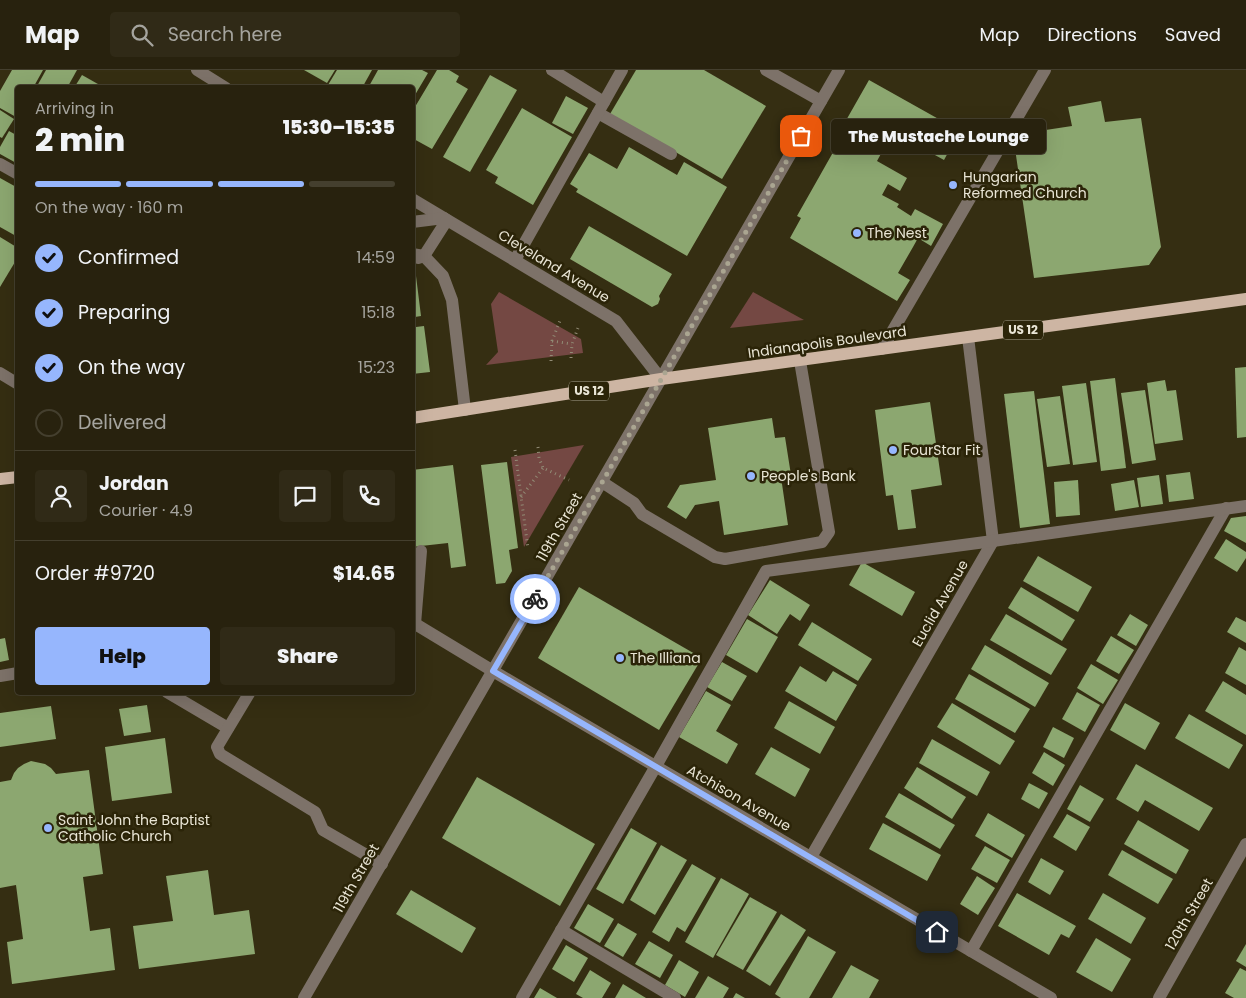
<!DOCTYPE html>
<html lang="en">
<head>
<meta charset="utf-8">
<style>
  body { margin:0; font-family:Poppins,sans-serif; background:#302a17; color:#f1f3f6; height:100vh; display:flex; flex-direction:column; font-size:19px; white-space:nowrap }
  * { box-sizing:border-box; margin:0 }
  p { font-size:16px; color:#a5a49e }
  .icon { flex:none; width:28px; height:28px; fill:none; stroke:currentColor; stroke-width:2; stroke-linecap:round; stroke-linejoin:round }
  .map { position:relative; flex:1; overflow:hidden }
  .drawer { position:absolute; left:15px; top:15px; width:400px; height:610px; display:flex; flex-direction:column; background:#28220e; border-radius:5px; box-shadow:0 5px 20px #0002,0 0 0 1px #443f2e }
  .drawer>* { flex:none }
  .pin { position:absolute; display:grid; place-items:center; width:42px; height:42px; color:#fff; margin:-21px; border-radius:10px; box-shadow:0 2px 8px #0006 }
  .courier { position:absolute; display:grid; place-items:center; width:50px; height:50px; margin:-25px; border:4px solid #96b6fd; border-radius:50%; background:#fff; color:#222; box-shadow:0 1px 6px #0007 }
  .bubble { position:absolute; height:35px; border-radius:5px; background:#28220e; box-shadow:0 5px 20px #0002,0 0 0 1px #443f2e; font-size:16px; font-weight:800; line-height:35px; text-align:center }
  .summary em { font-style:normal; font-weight:800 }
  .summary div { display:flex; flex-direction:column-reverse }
  .summary { display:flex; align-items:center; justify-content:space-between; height:85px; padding:0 20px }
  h1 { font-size:32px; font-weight:800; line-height:38px }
  .bar { display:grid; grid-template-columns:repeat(4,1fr); gap:8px 5px; align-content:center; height:60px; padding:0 20px }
  .bar i { height:6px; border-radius:4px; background:#443f2e }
  .bar .active { background:#96b6fd }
  .bar p { grid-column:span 4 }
  .line { display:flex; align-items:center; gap:12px; padding:0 20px; border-top:1px solid #443f2e }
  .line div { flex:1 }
  .round { display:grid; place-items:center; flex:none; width:52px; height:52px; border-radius:5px; background:#302a17 }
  ol { padding:0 20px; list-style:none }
  li { display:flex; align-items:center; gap:15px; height:55px }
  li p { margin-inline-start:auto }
  li .icon { padding:5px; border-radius:50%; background:#96b6fd; color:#111; stroke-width:4 }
  li:last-child { color:#a5a49e }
  li i { width:28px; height:28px; border:2px solid #443f2e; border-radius:50% }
  .button { display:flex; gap:10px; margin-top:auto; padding:10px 20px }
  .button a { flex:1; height:58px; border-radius:5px; background:#96b6fd; color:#111; font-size:20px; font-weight:800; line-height:58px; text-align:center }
  .button a+a { background:#302a17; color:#f1f3f6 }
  header { display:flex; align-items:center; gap:30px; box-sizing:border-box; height:70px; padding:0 25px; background:#28220e; border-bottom:1px solid #443f2e }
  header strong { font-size:24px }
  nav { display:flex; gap:28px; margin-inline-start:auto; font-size:18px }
  .search { width:350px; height:45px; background:#302a17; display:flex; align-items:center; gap:12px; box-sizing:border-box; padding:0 18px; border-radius:5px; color:#a5a49e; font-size:19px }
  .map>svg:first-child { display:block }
  .green { fill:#744843 }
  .building { fill:#8ca770 }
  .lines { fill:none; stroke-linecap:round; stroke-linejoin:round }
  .path { stroke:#928c76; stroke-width:3; stroke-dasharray:1 4; stroke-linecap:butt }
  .minor { stroke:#7d7269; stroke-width:12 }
  .major { stroke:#cdb5a3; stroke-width:12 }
  .done { stroke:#aaa591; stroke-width:5; stroke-dasharray:0 9 }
  .route { stroke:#96b6fd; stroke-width:6 }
  .poi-dot { fill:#96b6fd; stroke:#2b2408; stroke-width:2 }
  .labels { text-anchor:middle; stroke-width:5; stroke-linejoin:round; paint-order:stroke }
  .shield { fill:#2b2408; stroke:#b0ab98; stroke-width:1 }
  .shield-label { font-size:12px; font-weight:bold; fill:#e9e5d5 }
  .poi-label { font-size:14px; fill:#e9e5d5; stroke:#2b2408; text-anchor:start }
  .street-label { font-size:14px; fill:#e9e5d5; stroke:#2b2408 }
</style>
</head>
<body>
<header>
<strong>Map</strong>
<div class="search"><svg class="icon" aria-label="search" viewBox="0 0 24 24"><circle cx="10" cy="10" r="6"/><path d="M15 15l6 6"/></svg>Search here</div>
<nav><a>Map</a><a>Directions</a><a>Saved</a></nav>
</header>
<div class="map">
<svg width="1246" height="928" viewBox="0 0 1246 928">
  <rect width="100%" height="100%" fill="#352e12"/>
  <g class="green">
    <polygon points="499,222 581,269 583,283 486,295 498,282 491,234"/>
    <polygon points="753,222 804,250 730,258"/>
    <polygon points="584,375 524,477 511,387"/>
  </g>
  <g class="building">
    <polygon points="12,0 43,0 33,18 18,18 18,44 16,47 0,38 0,21"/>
    <polygon points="46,0 77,0 67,18 36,18"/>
    <polygon points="304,0 335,0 327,13"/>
    <polygon points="337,0 372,0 362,18 332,18 328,15"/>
    <polygon points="378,0 422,0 428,3 412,30 412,18 368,18"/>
    <polygon points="437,0 449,0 459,6 456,12 468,19 432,79 412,68 412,42"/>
    <polygon points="636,0 704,0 766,36 722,109 610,44"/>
    <polygon points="82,5 105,18 74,18"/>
    <polygon points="490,5 517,20 470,102 443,87"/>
    <polygon points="869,10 960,61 944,90 893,62 877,91 907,108 900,121 888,114 882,125 899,134 897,137 911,146 915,139 943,154 931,176 918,168 913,177 898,203 910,210 897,231 790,168 801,148 797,146 840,70 836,68"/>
    <polygon points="566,26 588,38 573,64 552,53"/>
    <polygon points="1101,31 1105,52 1141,48 1161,177 1149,195 1034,208 1013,65 1072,56 1068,37"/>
    <polygon points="522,38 572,67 533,135 495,113 498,107 486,100"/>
    <polygon points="0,40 14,49 2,68 0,67"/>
    <polygon points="9,61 18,66 18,94 0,84 0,77"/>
    <polygon points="629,77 677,105 684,92 727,117 687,186 576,122 578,119 570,114 589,83 617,99"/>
    <polygon points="0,108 18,118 18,164 16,166 0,157"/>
    <polygon points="589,156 672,204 659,226 660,229 658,234 652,237 570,189"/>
    <polygon points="0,167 18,178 18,187 0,217"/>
    <polygon points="416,206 421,246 415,247 416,257 424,256 430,302 412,304 412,207"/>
    <polygon points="1246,297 1246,367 1237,368 1235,298"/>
    <polygon points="1115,308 1126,398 1101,401 1090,311"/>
    <polygon points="1165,310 1167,321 1176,320 1183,370 1155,374 1147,313"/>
    <polygon points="1086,313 1097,392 1073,395 1062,316"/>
    <polygon points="1145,320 1156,390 1132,394 1121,323"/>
    <polygon points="1034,321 1050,454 1020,458 1004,324"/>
    <polygon points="1060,326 1070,394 1047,397 1037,329"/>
    <polygon points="930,332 942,415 911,420 916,458 898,460 893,425 886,426 875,340"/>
    <polygon points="772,348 775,368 785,367 791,405 781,407 788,455 724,465 719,431 695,435 686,449 667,437 680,415 716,410 708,358"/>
    <polygon points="507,392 518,478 509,480 512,501 505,513 496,514 481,395"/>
    <polygon points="453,395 466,496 451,498 448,473 412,477 412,400"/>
    <polygon points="1190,402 1194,429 1169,432 1166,405"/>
    <polygon points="1159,405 1163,434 1141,437 1137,408"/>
    <polygon points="1078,410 1080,445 1056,447 1054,412"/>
    <polygon points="1134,410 1139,437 1115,441 1111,414"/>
    <polygon points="1246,446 1246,473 1224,461 1231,448"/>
    <polygon points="1226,469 1246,482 1246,488 1237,502 1214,488"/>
    <polygon points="1038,486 1092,517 1078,542 1023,511"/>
    <polygon points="862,492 915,522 902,546 849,515"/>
    <polygon points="770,510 810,535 800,551 790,544 777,564 748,545"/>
    <polygon points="579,517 702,588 659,660 538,588"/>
    <polygon points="1021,517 1075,550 1062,571 1008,538"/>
    <polygon points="1006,544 1067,579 1051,605 990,570"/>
    <polygon points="1130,544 1148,555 1136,576 1117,565"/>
    <polygon points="1236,547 1246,552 1246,573 1227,562"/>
    <polygon points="747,549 778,567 757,603 726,585"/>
    <polygon points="812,552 872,589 858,611 798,575"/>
    <polygon points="1111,566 1134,580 1119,604 1096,591"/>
    <polygon points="5,568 9,590 0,592 0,569"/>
    <polygon points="985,575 1049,613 1035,637 971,599"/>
    <polygon points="1239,577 1246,581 1246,615 1225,603"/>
    <polygon points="722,592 747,606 732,631 707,617"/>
    <polygon points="1091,594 1118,610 1103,634 1077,618"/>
    <polygon points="800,596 826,612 833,601 857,615 836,651 785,621"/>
    <polygon points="969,604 1030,639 1015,663 955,629"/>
    <polygon points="1223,611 1246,625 1246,665 1205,641"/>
    <polygon points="706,621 731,635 716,661 738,674 727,694 679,667"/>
    <polygon points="1077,622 1100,635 1085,662 1062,649"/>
    <polygon points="789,631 835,657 820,684 774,658"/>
    <polygon points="952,633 1015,671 1000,695 937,657"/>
    <polygon points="1125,633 1160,653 1145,680 1110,660"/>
    <polygon points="147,635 151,662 124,666 119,639"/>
    <polygon points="51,636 56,669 0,677 0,643"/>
    <polygon points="1189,644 1243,675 1229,699 1175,668"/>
    <polygon points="1053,657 1074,668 1064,688 1043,677"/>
    <polygon points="165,668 172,723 112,731 105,677"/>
    <polygon points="932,669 990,702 977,726 919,693"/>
    <polygon points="771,677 810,699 795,727 755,704"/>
    <polygon points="1044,682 1065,695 1053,716 1032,703"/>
    <polygon points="31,691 45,694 51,698 56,704 89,700 103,804 83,807 90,861 110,858 115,900 12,914 7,872 23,869 16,815 0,818 0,712 11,710 14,703 18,698 24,694"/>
    <polygon points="1136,694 1213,738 1199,761 1145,730 1138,742 1116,729"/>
    <polygon points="917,697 966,727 952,749 904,718"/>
    <polygon points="477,707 595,774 560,836 442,768"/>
    <polygon points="1029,713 1048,723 1039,739 1021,729"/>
    <polygon points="1080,715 1104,729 1090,752 1067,739"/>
    <polygon points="899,723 955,755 940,779 885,747"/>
    <polygon points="988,743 1025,765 1012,788 975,766"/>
    <polygon points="1067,744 1090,757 1076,781 1053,767"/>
    <polygon points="1138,750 1189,780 1176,804 1124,774"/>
    <polygon points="883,753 941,785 927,811 869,779"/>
    <polygon points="631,758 657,773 623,834 596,819"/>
    <polygon points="661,775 687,790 655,845 630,830"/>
    <polygon points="985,776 1010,790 997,813 971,799"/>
    <polygon points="1122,780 1173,809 1158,834 1108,805"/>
    <polygon points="1041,788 1064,801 1050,825 1028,812"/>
    <polygon points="692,794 716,808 685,862 677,857 669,872 652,862"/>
    <polygon points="208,800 214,845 249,840 255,884 139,899 133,856 173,851 166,806"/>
    <polygon points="977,806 995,818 978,845 960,834"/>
    <polygon points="721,808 749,824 713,888 685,872"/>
    <polygon points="411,820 476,858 462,883 396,844"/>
    <polygon points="1017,823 1076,856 1069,868 1061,864 1049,885 998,856"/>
    <polygon points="1103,823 1146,848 1131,874 1088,849"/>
    <polygon points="750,827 777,842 743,900 716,885"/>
    <polygon points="588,834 614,849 600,873 574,858"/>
    <polygon points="781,844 806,860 770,916 746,901"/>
    <polygon points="618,853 637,864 623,887 604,876"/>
    <polygon points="808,866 836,882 809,928 781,928 775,924"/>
    <polygon points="1096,868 1131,889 1112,922 1076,902"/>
    <polygon points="649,871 673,885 660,908 635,894"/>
    <polygon points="1246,874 1246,897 1236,891"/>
    <polygon points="566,875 588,888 574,912 552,899"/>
    <polygon points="679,890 699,902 685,927 665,915"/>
    <polygon points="851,895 879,910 869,928 832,928"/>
    <polygon points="1240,898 1246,901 1246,928 1234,928 1225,923"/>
    <polygon points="590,900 611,913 602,928 583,928 576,924"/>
    <polygon points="708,906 729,918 723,928 695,928"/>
    <polygon points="623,914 646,928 615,928"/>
    <polygon points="540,918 557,928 534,928"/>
    <polygon points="736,923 745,928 733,928"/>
  </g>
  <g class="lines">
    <g class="path">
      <polyline points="552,271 572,274"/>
      <polyline points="571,288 572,274 578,258"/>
      <polyline points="551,291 552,271 561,248"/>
      <polyline points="538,377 539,388 543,398 569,410"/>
      <polyline points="515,380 528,479"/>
      <polyline points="521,427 543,398"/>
    </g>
    <g class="minor">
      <polyline points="197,0 226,18"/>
      <polyline points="552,0 604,32"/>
      <polyline points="766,0 821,31"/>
      <polyline points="598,43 671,84"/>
      <polyline points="0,94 18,104"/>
      <polyline points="412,129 616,251 661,309"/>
      <polyline points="412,152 444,148"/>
      <polyline points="412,184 424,186 443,206 452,230 465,340"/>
      <polyline points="418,188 424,186 447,150"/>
      <polyline points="515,190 622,0"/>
      <polyline points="882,279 1045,0"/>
      <polyline points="0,303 18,314"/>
      <polyline points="602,412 634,433 642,444 715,487 725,489 822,472 829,462 800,291"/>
      <polyline points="412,552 493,601 1051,928"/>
      <polyline points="415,554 421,481"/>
      <polyline points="0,606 18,603"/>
      <polyline points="167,622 228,658"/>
      <polyline points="250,622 217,677 220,684 315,742 323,760 382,794"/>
      <polyline points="811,787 993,471 968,267"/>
      <polyline points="561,860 675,928"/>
      <polyline points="971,881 1226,438"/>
      <polyline points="304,928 839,0"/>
      <polyline points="522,928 656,696 766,501 993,471 1246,436"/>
      <polyline points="1159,928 1246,774"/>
    </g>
    <g class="major">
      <polyline points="412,348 661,309 1246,229"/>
      <polyline points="0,409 18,407"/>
    </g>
  </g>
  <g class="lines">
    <polyline class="done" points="535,529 801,66"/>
    <polyline class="route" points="535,529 493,601 937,862"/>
  </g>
  <g class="poi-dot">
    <circle cx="953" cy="115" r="5"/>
    <circle cx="857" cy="163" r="5"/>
    <circle cx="893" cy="380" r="5"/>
    <circle cx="751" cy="406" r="5"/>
    <circle cx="620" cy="588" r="5"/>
    <circle cx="48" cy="758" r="5"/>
  </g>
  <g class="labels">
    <g class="shield">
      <rect x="1003" y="250.5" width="40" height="19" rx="4"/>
      <rect x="569" y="311.5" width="40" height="19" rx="4"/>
    </g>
    <g class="shield-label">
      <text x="1023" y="264">US 12</text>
      <text x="589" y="325">US 12</text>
    </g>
    <g class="poi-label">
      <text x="963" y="112">Hungarian<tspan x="963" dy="16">Reformed Church</tspan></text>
      <text x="867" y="168">The Nest</text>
      <text x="903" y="385">FourStar Fit</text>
      <text x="761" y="411">People's Bank</text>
      <text x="630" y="593">The Illiana</text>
      <text x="58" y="755">Saint John the Baptist<tspan x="58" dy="16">Catholic Church</tspan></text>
    </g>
    <g class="street-label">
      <text transform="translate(554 196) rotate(31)" y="5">Cleveland Avenue</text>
      <text transform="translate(827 272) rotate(-8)" y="5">Indianapolis Boulevard</text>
      <text transform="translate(559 457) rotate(-60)" y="5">119th Street</text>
      <text transform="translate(940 533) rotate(-60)" y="5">Euclid Avenue</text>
      <text transform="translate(739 728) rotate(30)" y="5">Atchison Avenue</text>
      <text transform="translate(356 808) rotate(-60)" y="5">119th Street</text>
      <text transform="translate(1189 844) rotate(-60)" y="5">120th Street</text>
    </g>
  </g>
</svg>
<div class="pin" style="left:801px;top:66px;background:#ea580c"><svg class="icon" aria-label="bag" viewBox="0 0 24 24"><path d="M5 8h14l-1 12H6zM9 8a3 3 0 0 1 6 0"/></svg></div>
<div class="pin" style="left:937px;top:862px;background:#1f2937"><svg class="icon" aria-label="home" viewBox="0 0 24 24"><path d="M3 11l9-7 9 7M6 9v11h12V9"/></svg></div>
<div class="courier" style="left:535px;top:529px"><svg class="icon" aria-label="bike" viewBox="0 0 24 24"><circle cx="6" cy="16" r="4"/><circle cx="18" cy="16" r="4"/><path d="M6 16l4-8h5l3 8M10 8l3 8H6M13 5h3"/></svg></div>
<div class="bubble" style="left:831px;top:49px;width:215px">The Mustache Lounge</div>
<section class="drawer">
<div class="summary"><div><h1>2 min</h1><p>Arriving in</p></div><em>15:30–15:35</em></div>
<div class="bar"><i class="active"></i><i class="active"></i><i class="active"></i><i></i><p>On the way · 160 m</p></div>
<ol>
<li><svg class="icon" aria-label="check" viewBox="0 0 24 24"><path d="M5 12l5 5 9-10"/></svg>Confirmed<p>14:59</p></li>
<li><svg class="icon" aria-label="check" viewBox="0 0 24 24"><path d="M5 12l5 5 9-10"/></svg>Preparing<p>15:18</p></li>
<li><svg class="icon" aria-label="check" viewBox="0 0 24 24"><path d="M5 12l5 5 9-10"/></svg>On the way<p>15:23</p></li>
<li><i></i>Delivered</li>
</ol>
<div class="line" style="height:90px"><a class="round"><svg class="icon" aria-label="person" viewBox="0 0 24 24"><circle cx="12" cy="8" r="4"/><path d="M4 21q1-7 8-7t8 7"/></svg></a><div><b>Jordan</b><p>Courier · 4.9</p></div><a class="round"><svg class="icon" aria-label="chat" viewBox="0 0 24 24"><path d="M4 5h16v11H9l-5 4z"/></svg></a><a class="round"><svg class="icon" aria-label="phone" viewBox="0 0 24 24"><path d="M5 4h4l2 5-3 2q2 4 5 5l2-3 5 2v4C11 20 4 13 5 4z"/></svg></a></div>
<div class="line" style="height:65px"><div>Order #9720</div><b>$14.65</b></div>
<div class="button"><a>Help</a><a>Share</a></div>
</section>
</div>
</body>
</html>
